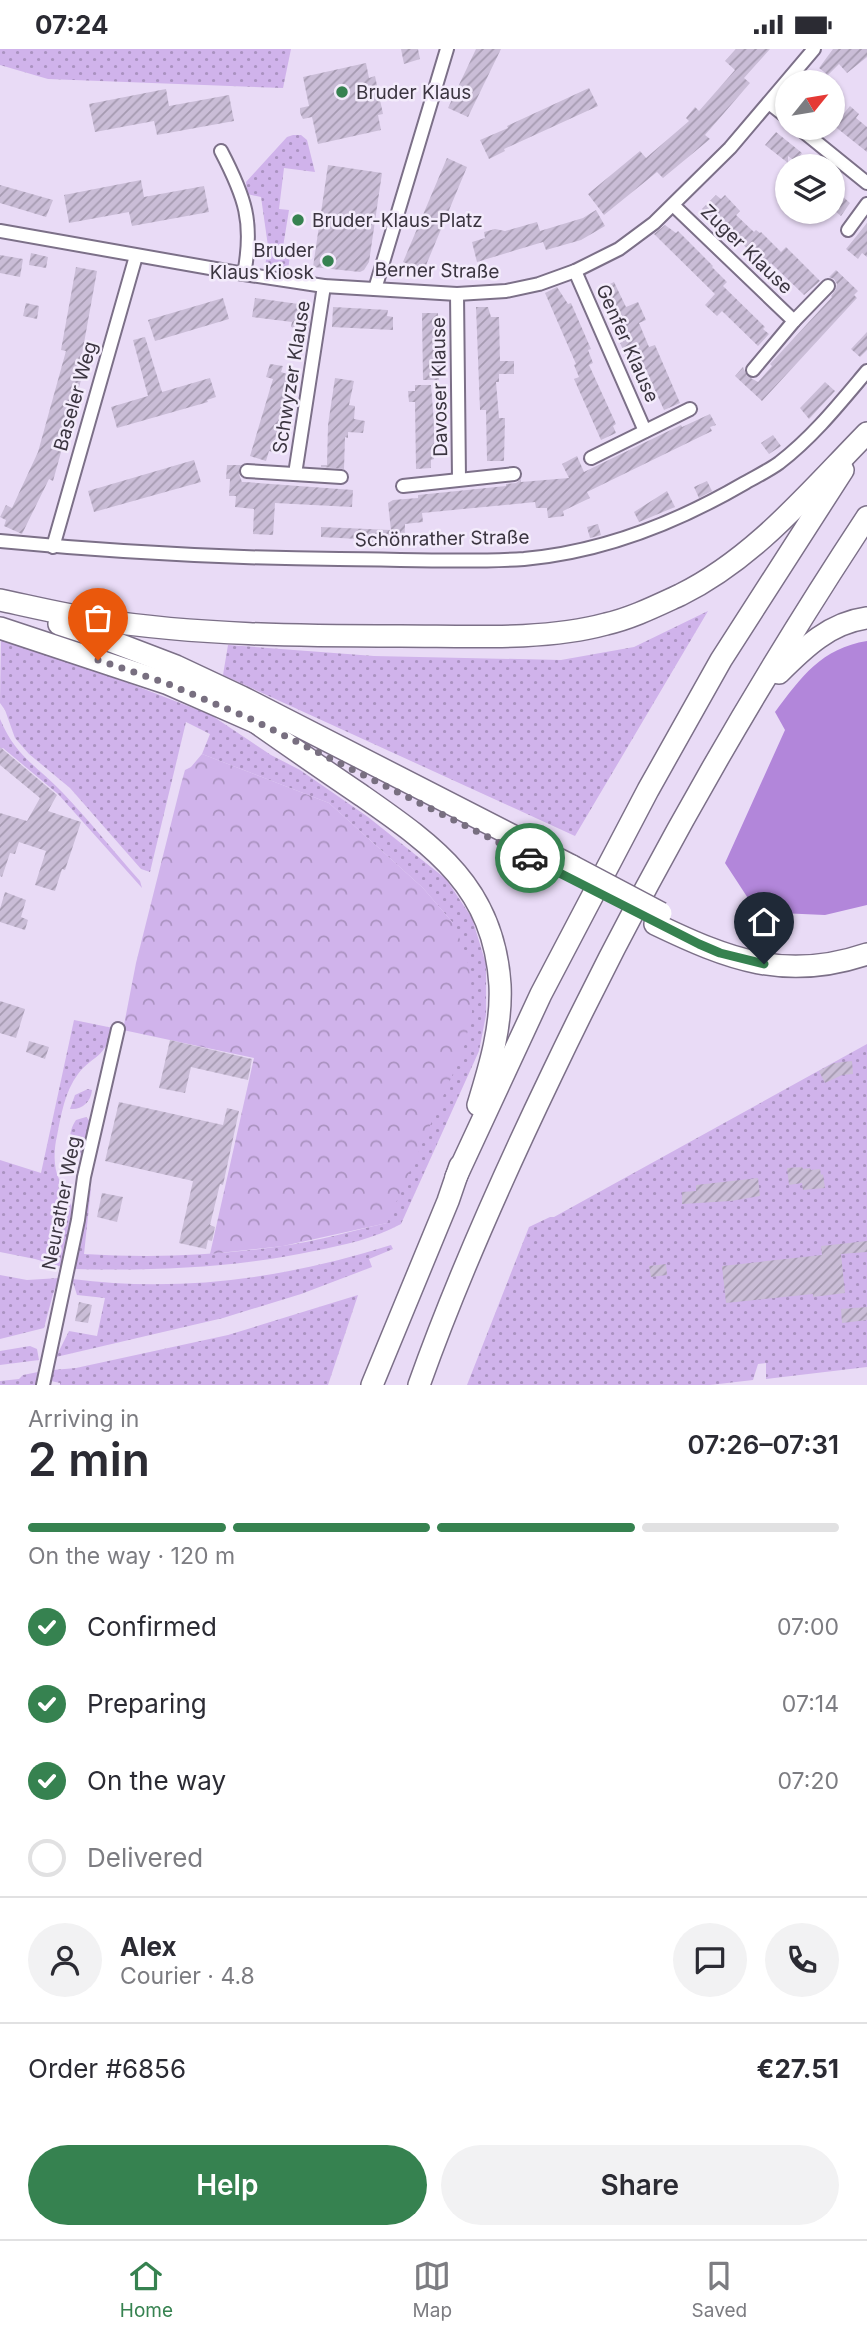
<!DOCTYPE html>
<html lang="en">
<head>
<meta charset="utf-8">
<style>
  body { margin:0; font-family:Inter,sans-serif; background:#f2f2f3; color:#2b2b33; height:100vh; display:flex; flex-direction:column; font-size:26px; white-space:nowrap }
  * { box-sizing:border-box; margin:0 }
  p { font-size:23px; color:#7c7c81 }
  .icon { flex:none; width:38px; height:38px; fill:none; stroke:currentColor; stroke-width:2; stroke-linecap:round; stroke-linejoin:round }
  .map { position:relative; height:1336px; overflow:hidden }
  .sheet { display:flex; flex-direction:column; background:#fff; flex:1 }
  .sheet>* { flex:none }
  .needle { width:46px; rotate:60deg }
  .buttons { position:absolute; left:775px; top:21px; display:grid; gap:14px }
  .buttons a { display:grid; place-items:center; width:70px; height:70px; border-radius:50%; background:#fff; box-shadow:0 2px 5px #0004; font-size:35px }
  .pin { position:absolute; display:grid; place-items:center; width:60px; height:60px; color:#fff; margin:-72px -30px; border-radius:50% 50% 50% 0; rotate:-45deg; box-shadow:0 0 7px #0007 }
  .pin .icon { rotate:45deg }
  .courier { position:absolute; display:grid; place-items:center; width:70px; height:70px; margin:-35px; border:5px solid #368250; border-radius:50%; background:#fff; color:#222; box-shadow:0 2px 9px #0007 }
  .head em { font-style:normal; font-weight:600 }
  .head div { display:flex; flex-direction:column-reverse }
  .head { display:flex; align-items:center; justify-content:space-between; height:119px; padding:0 28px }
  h1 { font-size:46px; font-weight:600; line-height:52px }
  .bar { display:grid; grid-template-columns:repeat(4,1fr); gap:10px 7px; align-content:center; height:84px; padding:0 28px }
  .bar i { height:9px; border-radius:5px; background:#e1e1e2 }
  .bar .on { background:#368250 }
  .bar p { grid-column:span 4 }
  .line { display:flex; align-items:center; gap:18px; padding:0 28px; border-top:2px solid #e1e1e2 }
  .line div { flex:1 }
  .round { display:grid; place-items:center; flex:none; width:74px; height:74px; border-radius:37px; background:#f2f2f3 }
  ol { padding:0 28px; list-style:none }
  li { display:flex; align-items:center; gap:21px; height:77px }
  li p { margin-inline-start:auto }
  li .icon { padding:7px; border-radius:50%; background:#368250; color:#fff; stroke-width:4 }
  li:last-child { color:#7c7c81 }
  li i { width:38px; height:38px; border:4px solid #e1e1e2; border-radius:50% }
  .action { display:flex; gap:14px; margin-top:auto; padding:14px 28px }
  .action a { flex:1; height:80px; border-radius:42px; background:#368250; color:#fff; font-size:28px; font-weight:600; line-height:80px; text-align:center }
  .action a+a { background:#f2f2f3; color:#2b2b33 }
  .status { display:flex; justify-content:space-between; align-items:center; height:49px; padding:0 35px; background:#fff; direction:ltr }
  .status svg { height:19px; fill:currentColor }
  .tab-bar { display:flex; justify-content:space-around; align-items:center; height:98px; border-top:2px solid #e1e1e2; background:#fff; font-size:19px; color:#7c7c81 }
  .tab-bar a { display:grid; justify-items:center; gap:4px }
  .tab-bar .on { color:#368250 }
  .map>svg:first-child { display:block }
  .green { fill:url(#green-dots) }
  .forest { fill:url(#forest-crowns) }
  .water { fill:#b286da }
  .building { fill:url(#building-hatch) }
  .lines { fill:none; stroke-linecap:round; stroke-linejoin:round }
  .minor-casing { stroke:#7c7088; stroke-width:16 }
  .motorway-casing { stroke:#7c7088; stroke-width:24 }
  .minor { stroke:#fff; stroke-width:12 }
  .motorway { stroke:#fff; stroke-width:21 }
  .motorway-bridge-casing { stroke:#7c7088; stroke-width:24; stroke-linecap:butt }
  .motorway-bridge { stroke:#fff; stroke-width:21 }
  .done { stroke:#786f80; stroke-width:7; stroke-dasharray:0 12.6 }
  .route { stroke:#368250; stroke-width:9 }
  .poi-dot { fill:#368250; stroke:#f3ebfb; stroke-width:2.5 }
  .labels { text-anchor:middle; stroke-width:5; stroke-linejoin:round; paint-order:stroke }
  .poi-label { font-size:19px; fill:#3b3540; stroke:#f3ebfb; text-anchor:start }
  .street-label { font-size:19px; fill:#3b3540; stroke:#f3ebfb }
</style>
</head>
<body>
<div class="status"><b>07:24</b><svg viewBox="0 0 49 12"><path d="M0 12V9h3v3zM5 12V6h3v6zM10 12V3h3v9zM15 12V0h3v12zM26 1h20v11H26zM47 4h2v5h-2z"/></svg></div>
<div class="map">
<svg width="867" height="1336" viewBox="0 0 867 1336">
  <defs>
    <pattern id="green-dots" width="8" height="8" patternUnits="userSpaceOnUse" patternTransform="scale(1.75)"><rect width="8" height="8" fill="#d0b3eb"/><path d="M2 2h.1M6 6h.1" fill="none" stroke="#aa92c0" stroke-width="1.8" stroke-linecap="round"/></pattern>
    <pattern id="forest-crowns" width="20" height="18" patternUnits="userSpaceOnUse" patternTransform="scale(1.75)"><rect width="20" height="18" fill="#d0b3eb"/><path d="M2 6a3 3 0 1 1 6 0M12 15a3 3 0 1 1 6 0" fill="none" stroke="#aa92c0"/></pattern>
    <pattern id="building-hatch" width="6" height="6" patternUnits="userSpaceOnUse" patternTransform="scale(1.75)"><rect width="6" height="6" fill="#cabdd7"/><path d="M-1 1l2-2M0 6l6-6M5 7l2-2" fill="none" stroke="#a59ab0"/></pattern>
  </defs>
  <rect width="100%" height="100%" fill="#e9dbf6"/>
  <g class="green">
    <polygon points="0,0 291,0 283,39 48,30 0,16"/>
    <polygon points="293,86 301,86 307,91 315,123 284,119 279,160 289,161 283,198 291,200 288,221 265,218 268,197 261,148 247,145 246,133 287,88"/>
    <polygon points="708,562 575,787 223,626 228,596 374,607 561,611 634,598"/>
    <path d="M1,590L131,635L211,666L271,706L300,721L368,768L446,830L472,869L486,915V966L479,1002L401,1175C373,1190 344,1196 314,1202C234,1219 155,1222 74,1220L87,1144L91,1139L84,1205C149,1209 217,1207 282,1197C317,1192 352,1182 387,1174L453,874L423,839L329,754L202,705L210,685L186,673L150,823L141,820L70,739L29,705L15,689L5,661L0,654Z"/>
    <path d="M0,670C16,708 35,715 62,743C89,771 114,803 140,832L142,839L58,745L3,699L0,701Z"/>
    <path d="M74,971L113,979C104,1011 95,1004 78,1025C65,1042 61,1066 57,1087C54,1099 53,1118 59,1130C63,1138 69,1144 71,1154C75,1174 66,1198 62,1218L35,1210L0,1203V1111L41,1124Z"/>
    <polygon points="867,995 867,1318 766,1330 766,1314 758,1315 753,1331 710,1336 467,1336 529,1178 550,1168 554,1168"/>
    <path d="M88,1040L92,1041C91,1053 82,1061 70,1060L75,1046Z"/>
    <path d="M86,1068C97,1077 89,1093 86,1104L80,1106C67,1098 68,1083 76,1071Z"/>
    <path d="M391,1196L393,1200L369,1210L372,1218L301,1245L223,1269L56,1308L69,1282L97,1287L105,1249L77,1246L72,1230C181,1244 287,1229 391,1196Z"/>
    <polygon points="0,1226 27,1231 59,1229 53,1245 44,1279 0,1290"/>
    <polygon points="358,1246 328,1336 60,1336 60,1334 51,1332 53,1321 76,1319 228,1286"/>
    <polygon points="30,1297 37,1300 39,1311 0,1316 0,1302"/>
    <polygon points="38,1323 36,1336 0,1336 0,1332 19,1330 23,1326"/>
  </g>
  <polygon class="forest" points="202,705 329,754 423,839 453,874 464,900 471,929 472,963 463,1002 387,1174 283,1197 210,1205 254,1009 123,981 136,914 181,735 185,721 191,718"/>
  <path class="water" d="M867,592V856L825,866L757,863L725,814L785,681L775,663C801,628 822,599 867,592Z"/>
  <g class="building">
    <polygon points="401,0 418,0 420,10 404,15"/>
    <polygon points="476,0 501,0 468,68 448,59"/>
    <polygon points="736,0 770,0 744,29 750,34 705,86 710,90 663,129 657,123 604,166 588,145 640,102 646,109 689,72 686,69 695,58 699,62 735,21 725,12"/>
    <polygon points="833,0 867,0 867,8 847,24 839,15 828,26 819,19"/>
    <polygon points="366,14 369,29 375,27 383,65 378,66 381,81 318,95 312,68 303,70 300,64 300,59 309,57 303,28"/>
    <polygon points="589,39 598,57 504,100 505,102 489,110 480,91 508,79 507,77"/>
    <polygon points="166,40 169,57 229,46 234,72 157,86 154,72 95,83 89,55"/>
    <polygon points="850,57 859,65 856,69 867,78 867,103 833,76 833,62 841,68"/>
    <polygon points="776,83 802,104 796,113 788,107 788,114 765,96"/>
    <polygon points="447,109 467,118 424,221 403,213"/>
    <polygon points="328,116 382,124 369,213 364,221 360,223 313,218"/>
    <polygon points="141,131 144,148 204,137 209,163 132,177 129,163 69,174 64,146"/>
    <polygon points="0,136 53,151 46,168 0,154"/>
    <polygon points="833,139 850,154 841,167 835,162 833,165"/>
    <polygon points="716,146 721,150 725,146 740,162 736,166 754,183 756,181 760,184 761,183 781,203 786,198 820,232 804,246 771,214 767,219 729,182 726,184 702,160"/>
    <polygon points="596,161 605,177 581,191 546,201 543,193 477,213 472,193 485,189 484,183 495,180 505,182 537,173 540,182 583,169"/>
    <polygon points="867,174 867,208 862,204 858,210 846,200"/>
    <polygon points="665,176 676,184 678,182 713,217 712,218 727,233 723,237 765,278 763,280 769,285 758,297 722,262 717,267 705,256 715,245 654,185"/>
    <polygon points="31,204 48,208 46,219 29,216"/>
    <polygon points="0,206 23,210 20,228 0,224"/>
    <polygon points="76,218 97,222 82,305 88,306 53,432 49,430 22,485 4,477 6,471 0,468 6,456 12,459 38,403 66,302 61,301"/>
    <polygon points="836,221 858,242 854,246 857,249 762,352 735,327 743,318 747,327 758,333 772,317 770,315 832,248 831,247 836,240 837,235 834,230 829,228"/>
    <polygon points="614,233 626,258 638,253 646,271 639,274 649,298 655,296 680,354 664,361 645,319 640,321 632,305 626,307 620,294 623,293 600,240"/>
    <polygon points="557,238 568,255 571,254 591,300 588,301 593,314 589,316 616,375 613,377 616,384 601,391 574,330 579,328 574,316 576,315 545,244"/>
    <polygon points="223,249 229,270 155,292 148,271"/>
    <polygon points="255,249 306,256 304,269 310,269 308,282 291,278 292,273 252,268"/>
    <polygon points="26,254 39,257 37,270 23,267"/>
    <polygon points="333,258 388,261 387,267 393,268 393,281 332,278"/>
    <polygon points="476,258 488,258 491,268 499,268 500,312 514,312 514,325 499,325 499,333 496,333 499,369 505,369 504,412 487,412 486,361 480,361"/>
    <polygon points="422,264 438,264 438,273 441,272 442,322 439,322 439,331 423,331"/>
    <polygon points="867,283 867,301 860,308 851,300"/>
    <polygon points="145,288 162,343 210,329 216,348 207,351 208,353 117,379 111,358 148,347 133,291"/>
    <polygon points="270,315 283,317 281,323 290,326 288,332 290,332 272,403 269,402 266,412 250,407 273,330 266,328"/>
    <polygon points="335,329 354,332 349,356 355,357 354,370 365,372 363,384 348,383 348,389 345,388 344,420 321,418 321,416 327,416 328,376"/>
    <polygon points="825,333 835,342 809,370 800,359"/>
    <polygon points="415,336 431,336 434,374 434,410 431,411 431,419 416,420 415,353 409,353 408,342 415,342"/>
    <polygon points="710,365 716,376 710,378 712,382 587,443 590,449 563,462 564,467 548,469 547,459 536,459 535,453 422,464 423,473 405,475 404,498 371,497 371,493 358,492 358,490 321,488 321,478 391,481 388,454 393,451 418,449 418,446 506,437 506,435 516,434 521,430 521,433 569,429 562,415 577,407 584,423 681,376 682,378"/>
    <polygon points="773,386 781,397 769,405 761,394"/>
    <polygon points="194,411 201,433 94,463 88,442"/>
    <polygon points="227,416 241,416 239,425 242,433 245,433 353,441 352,458 275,454 273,486 253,485 254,460 235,458 236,447 229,447 230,430 226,430"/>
    <polygon points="707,432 712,442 699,449 694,438"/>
    <polygon points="667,442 675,458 639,473 634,463"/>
    <polygon points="598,475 601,486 590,489 587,478"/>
    <polygon points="0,698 57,746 48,762 81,773 65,821 62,820 55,842 35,836 46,802 19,793 15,805 10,804 2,828 0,827 0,764 27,772 40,749 0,716"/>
    <polygon points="5,843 26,851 21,868 28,871 25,881 0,873 0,860"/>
    <polygon points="0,952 25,960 16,989 0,984"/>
    <polygon points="170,991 252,1010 248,1031 191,1018 185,1044 159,1039"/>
    <polygon points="29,992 49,998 45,1010 26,1003"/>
    <polygon points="852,1012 853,1025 842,1026 825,1034 819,1022 834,1014"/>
    <polygon points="119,1053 223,1076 227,1059 239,1062 223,1136 220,1135 210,1176 215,1178 212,1192 208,1191 206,1200 179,1194 193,1132 105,1112"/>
    <polygon points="802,1118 803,1120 810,1119 811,1121 820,1120 821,1126 823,1125 825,1139 803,1141 802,1134 789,1136 787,1119"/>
    <polygon points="758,1129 760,1147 731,1152 682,1155 682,1143 696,1142 696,1136"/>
    <polygon points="102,1144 123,1148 117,1173 97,1168"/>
    <polygon points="867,1192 867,1203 841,1205 845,1244 813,1248 813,1245 726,1254 722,1217 822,1206 821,1197"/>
    <polygon points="666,1215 667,1226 651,1228 649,1217"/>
    <polygon points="79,1253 92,1256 88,1274 75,1272"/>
    <polygon points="867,1258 867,1271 842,1274 841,1260"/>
  </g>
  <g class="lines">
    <g class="minor-casing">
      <g id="minor">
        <polyline points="769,54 788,69"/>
        <polyline points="799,79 867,134"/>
        <path d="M221,102C245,148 254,173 244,225"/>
        <polyline points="673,156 794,272"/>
        <polyline points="848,181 867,155"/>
        <polyline points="0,182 244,225 324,237 457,245 506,242 539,235 575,222 619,200 654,174 730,99 814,0"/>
        <polyline points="575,222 645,382"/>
        <polyline points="375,240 447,0"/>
        <polyline points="457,245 459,430"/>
        <polyline points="753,321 794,272 828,237"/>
        <polyline points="591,409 690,360"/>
        <polyline points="247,422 341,428"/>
        <polyline points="295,425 324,237"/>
        <polyline points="403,437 514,425"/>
        <path d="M0,492C112,503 226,509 339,510C400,510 463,514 524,510C602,503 676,474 743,435C755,428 768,422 779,414C813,388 840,354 867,322"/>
        <polyline points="53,498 136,207"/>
        <polyline points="43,1336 78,1171 84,1128 118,980"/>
      </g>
    </g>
    <g class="motorway-casing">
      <g id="motorway">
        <path d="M0,551C33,558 66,566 99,571C198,586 300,587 400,587C465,587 544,592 606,575C632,569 656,557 680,546C755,509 809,443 867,384"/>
        <polyline points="59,575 108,591 176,617 242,648 572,817"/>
        <polyline points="0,579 166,634 264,677"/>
        <path d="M779,624C805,598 830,574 867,569"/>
        <path d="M251,670C288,696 324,721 361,746C434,797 494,838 500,936C502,977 490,1017 478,1056"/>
        <path d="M655,875C728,910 785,933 867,905"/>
        <polyline points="456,1128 541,945 648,741 721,611 843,421"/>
        <polyline points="372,1336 448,1152 460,1117"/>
        <path d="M419,1336C457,1229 503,1127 552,1025C644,832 749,647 867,468"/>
      </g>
    </g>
    <use href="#minor" class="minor"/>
    <use href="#motorway" class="motorway"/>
    <g class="motorway-bridge-casing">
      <polyline id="motorway-bridge" points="572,817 661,864"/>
    </g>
    <use href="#motorway-bridge" class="motorway-bridge"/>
  </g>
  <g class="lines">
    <polyline class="done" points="98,611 166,634 251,670 530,809"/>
    <polyline class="route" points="530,809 699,895 720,904 764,915"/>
  </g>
  <g class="poi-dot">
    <circle cx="342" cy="43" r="7"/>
    <circle cx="298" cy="171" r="7"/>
    <circle cx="328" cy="212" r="7"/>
  </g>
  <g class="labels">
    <g class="poi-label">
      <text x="356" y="50">Bruder Klaus</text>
      <text x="312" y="178">Bruder-Klaus-Platz</text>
      <text x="314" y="208" text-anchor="end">Bruder<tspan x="314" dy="22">Klaus Kiosk</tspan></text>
    </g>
    <g class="street-label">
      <text transform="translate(747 200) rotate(44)" y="7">Zuger Klause</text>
      <text transform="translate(437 221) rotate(1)" y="7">Berner Straße</text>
      <text transform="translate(628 294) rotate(66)" y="7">Genfer Klause</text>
      <text transform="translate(291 328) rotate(-81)" y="7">Schwyzer Klause</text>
      <text transform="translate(439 338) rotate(-91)" y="7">Davoser Klause</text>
      <text transform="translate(75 347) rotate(-74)" y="7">Baseler Weg</text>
      <text transform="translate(442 489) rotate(-1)" y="7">Schönrather Straße</text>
      <text transform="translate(61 1154) rotate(-79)" y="7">Neurather Weg</text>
    </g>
  </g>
</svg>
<div class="buttons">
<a><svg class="needle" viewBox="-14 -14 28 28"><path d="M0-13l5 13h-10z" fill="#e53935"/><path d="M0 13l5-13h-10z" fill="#7c7c81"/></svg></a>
<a><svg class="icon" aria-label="layers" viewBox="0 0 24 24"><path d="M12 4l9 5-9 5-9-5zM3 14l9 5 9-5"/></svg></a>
</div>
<div class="pin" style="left:98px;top:611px;background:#ea580c"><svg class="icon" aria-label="bag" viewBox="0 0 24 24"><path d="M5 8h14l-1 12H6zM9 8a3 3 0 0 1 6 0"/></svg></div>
<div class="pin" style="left:764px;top:915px;background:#1f2937"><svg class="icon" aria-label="home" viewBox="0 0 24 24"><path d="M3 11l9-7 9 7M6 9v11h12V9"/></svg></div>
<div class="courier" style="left:530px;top:809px"><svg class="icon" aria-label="car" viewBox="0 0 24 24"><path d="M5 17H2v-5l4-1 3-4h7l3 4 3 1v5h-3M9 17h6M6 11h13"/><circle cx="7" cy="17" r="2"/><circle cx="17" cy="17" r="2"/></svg></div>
</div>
<section class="sheet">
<div class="head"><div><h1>2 min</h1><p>Arriving in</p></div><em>07:26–07:31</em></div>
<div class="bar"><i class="on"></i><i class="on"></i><i class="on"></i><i></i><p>On the way · 120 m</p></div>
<ol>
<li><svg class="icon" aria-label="check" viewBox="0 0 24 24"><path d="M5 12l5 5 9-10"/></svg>Confirmed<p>07:00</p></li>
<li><svg class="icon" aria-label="check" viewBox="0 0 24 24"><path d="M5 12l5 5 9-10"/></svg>Preparing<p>07:14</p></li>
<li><svg class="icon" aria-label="check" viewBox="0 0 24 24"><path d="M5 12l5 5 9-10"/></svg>On the way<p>07:20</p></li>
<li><i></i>Delivered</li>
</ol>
<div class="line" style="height:126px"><a class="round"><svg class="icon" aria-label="person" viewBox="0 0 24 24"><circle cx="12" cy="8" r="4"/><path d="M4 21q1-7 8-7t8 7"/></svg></a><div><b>Alex</b><p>Courier · 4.8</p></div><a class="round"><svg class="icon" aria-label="chat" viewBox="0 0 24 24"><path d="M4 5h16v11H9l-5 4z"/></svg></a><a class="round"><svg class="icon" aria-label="phone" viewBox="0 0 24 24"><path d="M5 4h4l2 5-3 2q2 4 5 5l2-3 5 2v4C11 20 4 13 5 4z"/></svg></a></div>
<div class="line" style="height:91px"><div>Order #6856</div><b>€27.51</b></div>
<div class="action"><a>Help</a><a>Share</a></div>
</section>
<nav class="tab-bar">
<a class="on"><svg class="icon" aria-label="home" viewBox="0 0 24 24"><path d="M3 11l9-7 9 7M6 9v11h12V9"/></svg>Home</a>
<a><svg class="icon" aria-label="map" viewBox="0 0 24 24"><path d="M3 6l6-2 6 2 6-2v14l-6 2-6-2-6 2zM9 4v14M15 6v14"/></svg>Map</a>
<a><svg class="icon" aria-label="saved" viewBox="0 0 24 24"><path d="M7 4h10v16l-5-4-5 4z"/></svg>Saved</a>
</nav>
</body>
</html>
